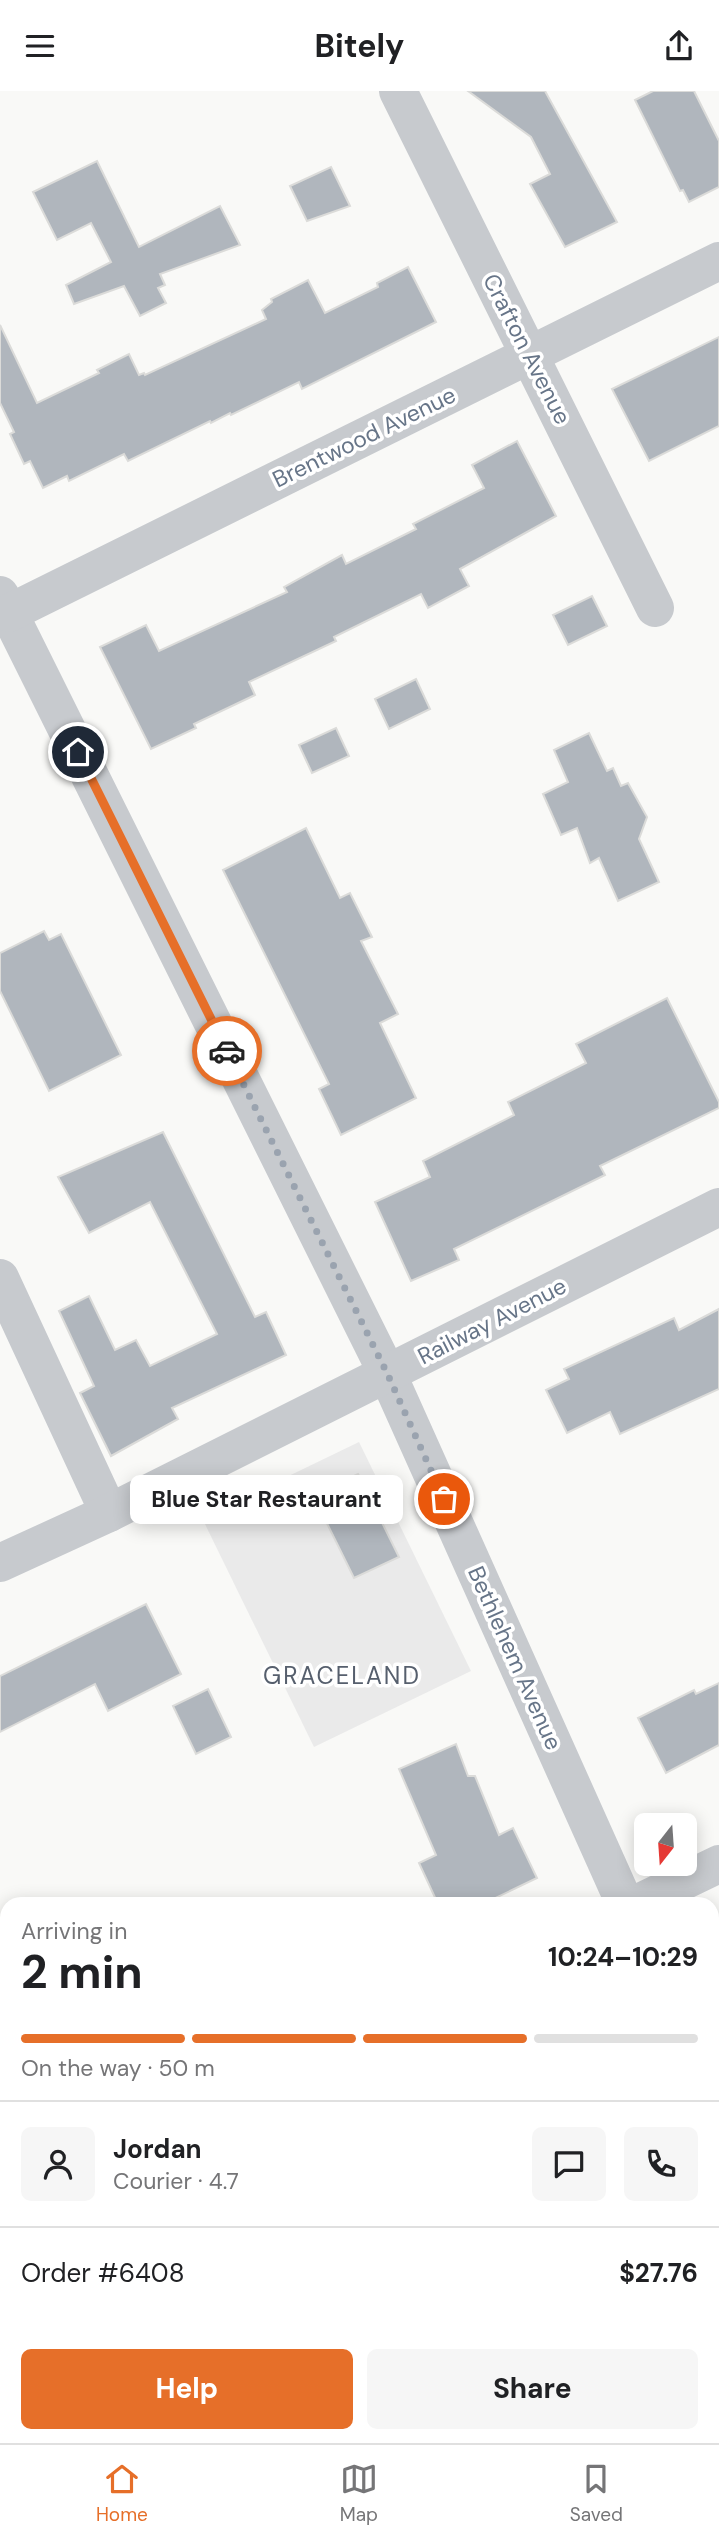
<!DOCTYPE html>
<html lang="en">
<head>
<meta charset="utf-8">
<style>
  body { margin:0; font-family:"DM Sans",sans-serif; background:#f6f6f6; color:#202124; height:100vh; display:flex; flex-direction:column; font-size:26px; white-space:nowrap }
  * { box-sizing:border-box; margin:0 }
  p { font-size:23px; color:#757577 }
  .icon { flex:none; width:38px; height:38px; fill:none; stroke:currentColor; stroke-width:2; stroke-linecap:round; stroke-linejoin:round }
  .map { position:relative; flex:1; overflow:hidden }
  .panel { position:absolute; left:0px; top:1806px; width:719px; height:546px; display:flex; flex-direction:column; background:#fff; border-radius:21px 21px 0 0; box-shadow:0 4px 18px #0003 }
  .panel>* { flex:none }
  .needle { width:46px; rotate:197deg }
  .fabs { position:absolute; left:634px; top:1722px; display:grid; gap:14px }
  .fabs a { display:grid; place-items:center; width:63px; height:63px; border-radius:10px; background:#fff; box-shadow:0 4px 18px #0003; font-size:35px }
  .pin { position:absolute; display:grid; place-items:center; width:60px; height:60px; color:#fff; margin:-30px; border:4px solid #fff; border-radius:50%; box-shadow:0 2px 7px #0007 }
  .courier { position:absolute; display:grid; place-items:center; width:70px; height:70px; margin:-35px; border:5px solid #e66f29; border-radius:50%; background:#fff; color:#222; box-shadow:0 2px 9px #0007 }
  .bubble { position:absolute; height:49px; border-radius:10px; background:#fff; box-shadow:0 4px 18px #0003; font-size:23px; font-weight:700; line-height:49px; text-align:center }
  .headline em { font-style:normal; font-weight:700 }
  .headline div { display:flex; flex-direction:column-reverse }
  .headline { display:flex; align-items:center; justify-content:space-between; height:119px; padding:0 21px }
  h1 { font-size:46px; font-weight:700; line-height:52px }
  .bar { display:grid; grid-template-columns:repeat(4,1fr); gap:10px 7px; align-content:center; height:84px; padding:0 21px }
  .bar i { height:9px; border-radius:5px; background:#e0e0e0 }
  .bar .active { background:#e66f29 }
  .bar p { grid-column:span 4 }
  .line { display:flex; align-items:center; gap:18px; padding:0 21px; border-top:2px solid #e0e0e0 }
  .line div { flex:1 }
  .round { display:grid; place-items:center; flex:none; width:74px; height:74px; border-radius:10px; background:#f6f6f6 }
  .button { display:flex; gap:14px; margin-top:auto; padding:14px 21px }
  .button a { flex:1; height:80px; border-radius:10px; background:#e66f29; color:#fff; font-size:28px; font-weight:700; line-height:80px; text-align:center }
  .button a+a { background:#f6f6f6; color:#202124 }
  header { display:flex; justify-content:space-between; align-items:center; height:91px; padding:0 21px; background:#fff; font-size:32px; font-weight:700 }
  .menu { display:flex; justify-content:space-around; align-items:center; height:98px; border-top:2px solid #e0e0e0; background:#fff; font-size:19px; color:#757577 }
  .menu a { display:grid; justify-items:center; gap:4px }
  .menu .active { color:#e66f29 }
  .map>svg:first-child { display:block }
  .built { fill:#eaeaea }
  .building { fill:#b0b6bd; stroke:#dbdbd9; stroke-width:2 }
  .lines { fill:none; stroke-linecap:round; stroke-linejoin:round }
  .minor { stroke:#c7cace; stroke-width:38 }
  .done { stroke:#9aa3af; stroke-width:7; stroke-dasharray:0 12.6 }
  .route { stroke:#e66f29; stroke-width:9 }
  .labels { text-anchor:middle; stroke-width:7; stroke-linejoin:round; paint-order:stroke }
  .street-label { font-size:23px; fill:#677588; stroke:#fff }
  .neighbourhood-label { font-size:24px; letter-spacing:2px; fill:#565f6d; stroke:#fff }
</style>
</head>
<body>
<header><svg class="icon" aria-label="menu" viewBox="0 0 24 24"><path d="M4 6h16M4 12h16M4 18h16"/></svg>Bitely<svg class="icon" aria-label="share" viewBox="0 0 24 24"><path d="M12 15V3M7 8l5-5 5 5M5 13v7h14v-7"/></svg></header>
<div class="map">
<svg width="719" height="2352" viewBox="0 0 719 2352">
  <rect width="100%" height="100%" fill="#f9f9f7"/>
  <polygon class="built" points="359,1351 471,1580 314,1656 202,1427"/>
  <g class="building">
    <polygon points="468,0 545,0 617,131 565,156 530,93 550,83 531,46"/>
    <polygon points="653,0 694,0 719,50 719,96 689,111 683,99 680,100 635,9"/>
    <polygon points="97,70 139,156 220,115 240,154 160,183 165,194 158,197 166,212 140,225 124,195 74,213 66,194 111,171 91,132 57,149 33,101"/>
    <polygon points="331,76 350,115 307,130 290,95"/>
    <polygon points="408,176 436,231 302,298 299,291 231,324 230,322 211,332 210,330 128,370 124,363 69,390 67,385 43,397 30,370 24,373 10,343 14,341 0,312 0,234 37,312 99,282 97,279 129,263 139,284 144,282 145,284 266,228 262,219 272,211 271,208 308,189 325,222 378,196 377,192"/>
    <polygon points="719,246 719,335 649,370 612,298"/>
    <polygon points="517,350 556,425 460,478 469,495 428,517 421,503 334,546 336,550 249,591 255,604 194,633 196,637 151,658 100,556 146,534 159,560 287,501 284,496 342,464 346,473 416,438 413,433 484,397 472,374"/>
    <polygon points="592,505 607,535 568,554 553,524"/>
    <polygon points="416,588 430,618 389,638 375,608"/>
    <polygon points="336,637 349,665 312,682 299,654"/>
    <polygon points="589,642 607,680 613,677 621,695 628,692 647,726 639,748 659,791 618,810 599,767 590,772 577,737 561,744 543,703 568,691 554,659"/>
    <polygon points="306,737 340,807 350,802 372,846 361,850 398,923 380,932 416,1007 341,1044 319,998 329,993 223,779"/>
    <polygon points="44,840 49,849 61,843 121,964 49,1000 0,900 0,862"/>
    <polygon points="667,907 719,1011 719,1017 600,1075 605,1084 454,1158 459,1169 411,1190 375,1111 430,1086 423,1070 514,1024 508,1011 586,972 576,953"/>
    <polygon points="163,1041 255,1226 266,1221 286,1264 172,1317 178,1328 111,1365 80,1302 94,1295 59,1220 89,1205 115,1259 136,1249 150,1275 217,1243 150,1111 89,1142 58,1086"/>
    <polygon points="719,1218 719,1298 620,1343 610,1321 567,1342 546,1299 569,1288 564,1278 674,1227 679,1239"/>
    <polygon points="358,1383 399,1466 354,1487 313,1404"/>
    <polygon points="146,1513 181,1583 108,1620 95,1593 0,1641 0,1585"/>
    <polygon points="719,1592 719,1654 666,1682 638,1627 694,1599 696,1603"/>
    <polygon points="208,1598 231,1646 196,1663 173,1615"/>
    <polygon points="456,1653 468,1685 475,1685 499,1744 513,1737 537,1787 483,1813 438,1813 419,1772 436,1764 399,1678"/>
  </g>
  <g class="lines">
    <g class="minor">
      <polyline points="398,0 655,517"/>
      <polyline points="0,504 387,1282 625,1813"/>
      <polyline points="9,522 719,170"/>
      <polyline points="0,1187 109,1422"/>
      <polyline points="0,1472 109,1422 719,1116"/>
      <polyline points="636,1813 719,1773"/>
      <polyline points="712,1989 719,2002"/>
      <polyline points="0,2117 7,2114"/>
    </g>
  </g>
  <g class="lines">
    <polyline class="done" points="227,960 387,1282 444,1408"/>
    <polyline class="route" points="78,661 227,960"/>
  </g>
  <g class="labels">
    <g class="street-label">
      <text transform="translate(527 258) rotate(63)" y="8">Crafton Avenue</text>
      <text transform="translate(364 346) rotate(-26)" y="8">Brentwood Avenue</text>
      <text transform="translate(492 1230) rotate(-27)" y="8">Railway Avenue</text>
      <text transform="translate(515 1567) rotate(66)" y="8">Bethlehem Avenue</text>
    </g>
    <g class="neighbourhood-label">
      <text x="342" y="1593">GRACELAND</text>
    </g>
  </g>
</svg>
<div class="fabs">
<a><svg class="needle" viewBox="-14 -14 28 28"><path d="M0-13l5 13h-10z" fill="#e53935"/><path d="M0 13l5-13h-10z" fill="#757577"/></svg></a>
</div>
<div class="pin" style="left:444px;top:1408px;background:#ea580c"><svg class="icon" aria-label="bag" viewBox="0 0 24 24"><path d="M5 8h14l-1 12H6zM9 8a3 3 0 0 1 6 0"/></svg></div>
<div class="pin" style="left:78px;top:661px;background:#1f2937"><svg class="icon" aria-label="home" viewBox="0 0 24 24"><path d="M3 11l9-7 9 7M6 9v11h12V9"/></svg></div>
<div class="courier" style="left:227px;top:960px"><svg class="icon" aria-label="car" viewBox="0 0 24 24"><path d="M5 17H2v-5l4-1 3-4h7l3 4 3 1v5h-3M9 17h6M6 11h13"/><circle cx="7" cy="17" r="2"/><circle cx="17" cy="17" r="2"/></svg></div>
<div class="bubble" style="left:130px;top:1384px;width:273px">Blue Star Restaurant</div>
<section class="panel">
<div class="headline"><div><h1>2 min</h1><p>Arriving in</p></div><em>10:24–10:29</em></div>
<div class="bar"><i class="active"></i><i class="active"></i><i class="active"></i><i></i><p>On the way · 50 m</p></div>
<div class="line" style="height:126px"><a class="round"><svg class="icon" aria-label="person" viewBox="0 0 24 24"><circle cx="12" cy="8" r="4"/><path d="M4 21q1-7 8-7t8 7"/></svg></a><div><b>Jordan</b><p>Courier · 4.7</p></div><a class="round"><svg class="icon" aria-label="chat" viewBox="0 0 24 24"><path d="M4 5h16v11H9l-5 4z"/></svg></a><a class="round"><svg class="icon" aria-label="phone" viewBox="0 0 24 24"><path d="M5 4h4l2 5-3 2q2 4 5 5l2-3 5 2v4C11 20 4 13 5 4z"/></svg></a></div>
<div class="line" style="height:91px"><div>Order #6408</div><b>$27.76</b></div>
<div class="button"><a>Help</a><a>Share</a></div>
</section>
</div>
<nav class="menu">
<a class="active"><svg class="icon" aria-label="home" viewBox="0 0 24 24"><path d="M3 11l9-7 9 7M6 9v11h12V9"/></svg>Home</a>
<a><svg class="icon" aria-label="map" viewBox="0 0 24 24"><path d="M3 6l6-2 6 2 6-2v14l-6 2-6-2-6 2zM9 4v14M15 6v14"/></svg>Map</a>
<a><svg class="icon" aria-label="saved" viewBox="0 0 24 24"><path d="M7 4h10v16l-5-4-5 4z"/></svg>Saved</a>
</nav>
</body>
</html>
